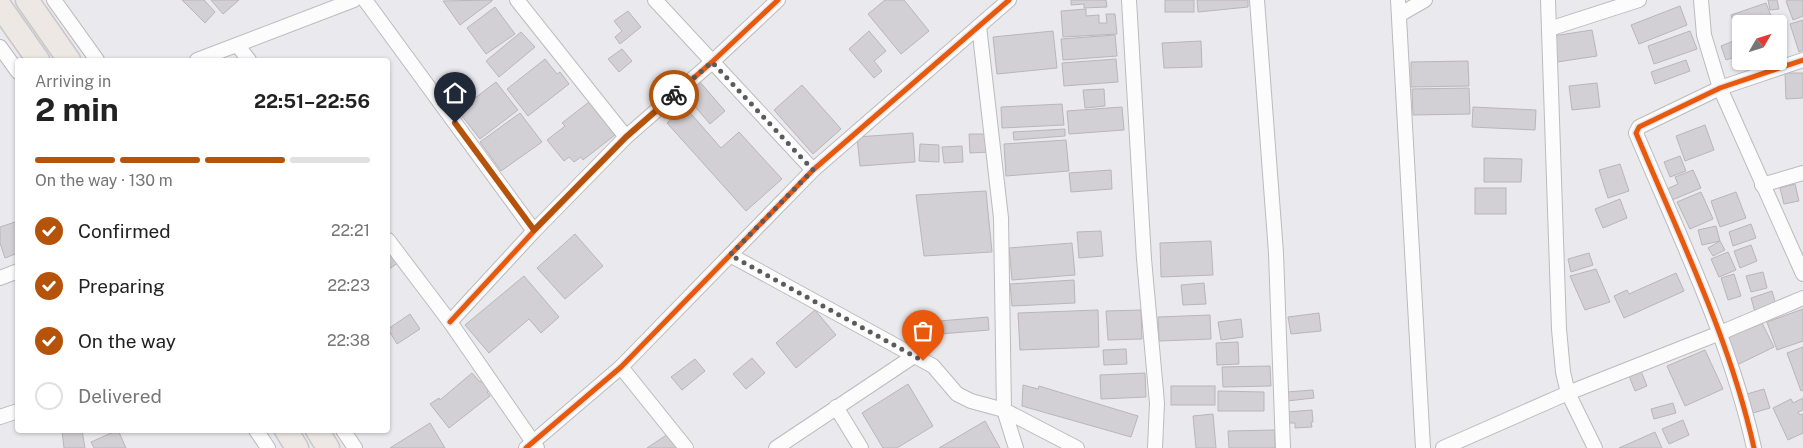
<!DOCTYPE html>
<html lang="en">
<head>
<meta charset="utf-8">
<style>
  body { margin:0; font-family:"Public Sans",sans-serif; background:#f6f6f6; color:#222; height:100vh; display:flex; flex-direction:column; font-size:19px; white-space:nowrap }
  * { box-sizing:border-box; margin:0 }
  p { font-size:16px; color:#767676 }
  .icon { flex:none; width:28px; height:28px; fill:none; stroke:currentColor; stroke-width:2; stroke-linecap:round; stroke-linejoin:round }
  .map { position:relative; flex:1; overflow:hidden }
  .details { position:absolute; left:15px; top:58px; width:375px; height:375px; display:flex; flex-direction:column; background:#fff; border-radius:5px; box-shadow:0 1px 4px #0004 }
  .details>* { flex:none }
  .needle { width:32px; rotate:51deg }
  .tools { position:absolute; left:1732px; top:15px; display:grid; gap:10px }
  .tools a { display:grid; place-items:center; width:55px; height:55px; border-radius:5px; background:#fff; box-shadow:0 1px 4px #0004; font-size:25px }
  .pin { position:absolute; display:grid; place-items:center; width:42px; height:42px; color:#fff; margin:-51px -21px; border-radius:50% 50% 50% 0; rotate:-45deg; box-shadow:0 0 5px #0007 }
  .pin .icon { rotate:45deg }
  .courier { position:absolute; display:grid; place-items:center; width:50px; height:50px; margin:-25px; border:4px solid #b45309; border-radius:50%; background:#fff; color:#222; box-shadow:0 1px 6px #0007 }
  .head em { font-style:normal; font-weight:700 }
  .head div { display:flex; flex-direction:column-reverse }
  .head { display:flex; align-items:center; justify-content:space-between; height:85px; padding:0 20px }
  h1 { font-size:32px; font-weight:700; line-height:38px }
  .bar { display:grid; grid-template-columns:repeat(4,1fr); gap:8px 5px; align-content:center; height:60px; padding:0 20px }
  .bar i { height:6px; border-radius:4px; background:#e0e0e0 }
  .bar .current { background:#b45309 }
  .bar p { grid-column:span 4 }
  ol { padding:0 20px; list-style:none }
  li { display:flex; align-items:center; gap:15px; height:55px }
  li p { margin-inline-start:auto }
  li .icon { padding:5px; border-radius:50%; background:#b45309; color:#fff; stroke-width:4 }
  li:last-child { color:#767676 }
  li i { width:28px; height:28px; border:2px solid #e0e0e0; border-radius:50% }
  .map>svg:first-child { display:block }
  .building { fill:#d2d0d4; stroke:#b8b6b9 }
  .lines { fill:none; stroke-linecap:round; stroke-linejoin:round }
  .minor-casing { stroke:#bbbbbe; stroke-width:16 }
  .trunk-casing { stroke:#c8c7c9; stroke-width:25 }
  .minor { stroke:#fcfcfc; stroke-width:14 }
  .trunk { stroke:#eee8e4; stroke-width:22 }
  .cycleway-casing { stroke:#e9e7ef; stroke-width:8 }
  .cycleway { stroke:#e8590c; stroke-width:5 }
  .done { stroke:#5b5a5d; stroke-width:5; stroke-dasharray:0 9 }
  .route { stroke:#b45309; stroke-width:6 }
</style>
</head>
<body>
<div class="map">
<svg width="1803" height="448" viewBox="0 0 1803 448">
  <rect width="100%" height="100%" fill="#eae9ed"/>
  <g class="building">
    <polygon points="182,0 204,0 215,12 205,23"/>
    <polygon points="211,0 239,0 223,14"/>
    <polygon points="492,0 492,1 460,25 443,1"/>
    <polygon points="885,0 904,0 929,31 901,54 868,14"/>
    <polygon points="1071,0 1106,0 1107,7 1084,8 1084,4 1071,5"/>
    <rect x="1165" y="0" width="29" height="12"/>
    <polygon points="1197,0 1248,0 1248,7 1198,12"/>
    <polygon points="1768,0 1777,0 1779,9 1770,10"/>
    <polygon points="1788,0 1803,0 1803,16 1793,20 1786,1"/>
    <polygon points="1766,3 1773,21 1766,24 1741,24 1741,33 1737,34 1731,15"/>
    <polygon points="1680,6 1687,25 1639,44 1631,25"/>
    <polygon points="495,7 515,34 486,54 467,28"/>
    <polygon points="1086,9 1086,16 1099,15 1099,23 1107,23 1106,14 1115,14 1117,34 1063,37 1061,11"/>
    <polygon points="628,11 641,27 620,44 615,37 622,31 614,21"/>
    <polygon points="1803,20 1803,50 1799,52 1790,24"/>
    <polygon points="1592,30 1597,56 1557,62 1553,36"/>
    <polygon points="869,31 886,51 874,61 882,71 874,78 849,49"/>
    <polygon points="1053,31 1057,68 997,74 993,37"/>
    <polygon points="1690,31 1697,49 1654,64 1648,46"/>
    <polygon points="521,32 535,47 499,77 486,61"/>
    <polygon points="1115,35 1117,56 1063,60 1061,39"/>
    <polygon points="1741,38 1741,55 1726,60 1721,46"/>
    <polygon points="1201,41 1202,67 1164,68 1162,43"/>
    <polygon points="622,49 632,61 619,72 608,59"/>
    <polygon points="545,59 557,74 560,72 569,84 528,116 507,89"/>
    <polygon points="1116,59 1118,82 1064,86 1062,63"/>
    <polygon points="1686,60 1690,71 1655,84 1651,72"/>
    <polygon points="1468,61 1469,86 1411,87 1411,62"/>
    <polygon points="1785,73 1803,73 1803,98 1786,99"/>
    <polygon points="496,82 518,110 480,139 458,111"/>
    <polygon points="700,82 725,111 710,124 685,95"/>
    <polygon points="1597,83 1600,107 1572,110 1569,86"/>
    <polygon points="802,85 841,129 813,154 774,110"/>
    <polygon points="1469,88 1470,114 1413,115 1412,89"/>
    <polygon points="1104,89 1105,106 1085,108 1083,90"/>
    <polygon points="589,102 615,135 583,160 581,157 574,162 569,157 564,161 547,140 565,126 562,123"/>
    <polygon points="1062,104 1064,125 1002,128 1001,107"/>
    <polygon points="685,107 721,148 739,132 782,179 746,211 667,123"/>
    <polygon points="1122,107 1124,130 1069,134 1067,111"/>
    <polygon points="1473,107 1536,110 1535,130 1472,127"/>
    <polygon points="520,113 542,142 501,171 480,142"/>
    <polygon points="1705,125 1714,150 1685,161 1676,136"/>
    <polygon points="1065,129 1065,136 1014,140 1013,132"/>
    <polygon points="913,133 915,162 860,166 857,137"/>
    <polygon points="969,134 989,134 990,152 970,153"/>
    <polygon points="1066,140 1069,171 1006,176 1004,144"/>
    <polygon points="920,144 939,145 939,162 919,161"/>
    <polygon points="962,146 963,162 944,163 942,147"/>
    <polygon points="1680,156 1686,171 1670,177 1664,162"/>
    <polygon points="1484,158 1522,159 1521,182 1484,182"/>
    <polygon points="1620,164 1629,191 1608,198 1599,170"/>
    <polygon points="1111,170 1112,189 1071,192 1069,173"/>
    <polygon points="1693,170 1701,188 1672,200 1667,189 1678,184 1675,177"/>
    <polygon points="1795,184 1799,201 1784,204 1780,188"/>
    <rect x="1475" y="188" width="31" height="26"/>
    <polygon points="986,191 992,252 924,256 916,195"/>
    <polygon points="1701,192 1713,219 1690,229 1677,202"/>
    <polygon points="1736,192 1746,218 1720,227 1711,201"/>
    <polygon points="1620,199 1627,218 1603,228 1595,209"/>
    <polygon points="18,221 18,253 5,258 0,243 0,227"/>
    <polygon points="1751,224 1756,238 1733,246 1729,232"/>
    <polygon points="1716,226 1720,241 1702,245 1698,230"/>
    <polygon points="1101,231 1103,256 1079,258 1077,232"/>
    <polygon points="575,234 603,266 565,299 537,268"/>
    <polygon points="1211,241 1213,275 1161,277 1160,243"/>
    <polygon points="1720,241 1725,250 1713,256 1708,248"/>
    <polygon points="1072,243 1075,275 1012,280 1009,248"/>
    <polygon points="1751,245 1757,261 1740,268 1734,251"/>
    <polygon points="388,247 399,262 388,270"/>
    <polygon points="1728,252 1736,270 1719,277 1711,259"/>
    <polygon points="1589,253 1593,265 1571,272 1568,259"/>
    <polygon points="1596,269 1610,302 1585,310 1570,276"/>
    <polygon points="1763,272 1767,288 1751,292 1746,276"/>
    <polygon points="1676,273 1684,291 1624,318 1614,296 1627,290 1629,294"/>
    <polygon points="1734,274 1741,296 1728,300 1721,278"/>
    <polygon points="524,276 559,317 541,333 529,319 489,353 465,325"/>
    <polygon points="1074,280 1075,303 1012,306 1010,284"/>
    <polygon points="1204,283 1206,304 1183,305 1181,285"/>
    <polygon points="1772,291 1776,305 1755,312 1751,298"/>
    <polygon points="1803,309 1803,341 1777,350 1767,322"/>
    <polygon points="815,310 836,335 796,368 776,343"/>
    <polygon points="1098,310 1099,347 1020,350 1018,313"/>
    <polygon points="1141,310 1142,339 1108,340 1106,311"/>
    <polygon points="1319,313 1321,331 1291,334 1288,317"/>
    <polygon points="410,314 420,329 397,344 388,329"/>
    <polygon points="1210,315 1211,339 1159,341 1158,317"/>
    <polygon points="988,317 989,330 928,335 927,322"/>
    <polygon points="1241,319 1243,337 1221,340 1218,322"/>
    <polygon points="1761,321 1774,347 1737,365 1724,339"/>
    <polygon points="1238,342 1239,364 1217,365 1216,343"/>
    <polygon points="1803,347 1803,390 1801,391 1787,353"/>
    <polygon points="1126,349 1127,364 1104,365 1103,350"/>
    <polygon points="1705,350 1723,389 1685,406 1667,366"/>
    <polygon points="752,358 765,373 746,389 733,374"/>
    <polygon points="695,359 705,371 682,390 671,377"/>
    <polygon points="1270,366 1271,386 1223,387 1222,367"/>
    <polygon points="1641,371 1647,386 1635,391 1629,376"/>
    <polygon points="472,373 480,382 484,379 492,389 487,392 490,396 449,428 430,404 439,398 440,400"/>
    <polygon points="1145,373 1146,397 1101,399 1100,375"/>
    <polygon points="908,384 933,426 897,448 883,448 862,413"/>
    <polygon points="1023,385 1038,389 1039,386 1138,416 1131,437 1022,406"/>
    <rect x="1171" y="386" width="44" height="19"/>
    <polygon points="1764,389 1770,408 1753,413 1747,394"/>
    <polygon points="1313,390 1314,398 1287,401 1287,392"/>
    <polygon points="1218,391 1264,392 1264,411 1218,411"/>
    <polygon points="1803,398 1803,410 1798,412 1800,415 1803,414 1803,433 1788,440 1773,408 1791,399 1793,403"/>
    <polygon points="1673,403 1676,413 1654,419 1651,409"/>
    <polygon points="1312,410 1313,422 1311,422 1312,427 1295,428 1295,423 1288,423 1287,412"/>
    <polygon points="1213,414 1216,448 1196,448 1193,416"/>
    <polygon points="1683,420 1689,435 1669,444 1662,429"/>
    <polygon points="985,421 1000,448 939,448"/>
    <polygon points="430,423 445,448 390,448"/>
    <polygon points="82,430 85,448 64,448 62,431"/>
    <polygon points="118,430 126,448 94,448 91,442"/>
    <polygon points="1275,430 1275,448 1229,448 1228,431"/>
    <polygon points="1655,432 1662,448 1619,448"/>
    <polygon points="668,434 677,448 647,448"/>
  </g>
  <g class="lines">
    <g class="minor-casing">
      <g id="minor">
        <polyline points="54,0 97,60"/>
        <polyline points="365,0 534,231"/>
        <polyline points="517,0 626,137"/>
        <polyline points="655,0 813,170"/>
        <polyline points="1129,0 1144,259 1157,403 1155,448"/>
        <polyline points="1257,0 1276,253 1283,448"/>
        <polyline points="1398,0 1423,448"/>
        <polyline points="1548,0 1559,329 1563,372 1568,393 1595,448"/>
        <polyline points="1701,0 1704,35 1720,88 1803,274"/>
        <polyline points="1399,15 1425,0"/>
        <polyline points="979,26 1001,218 1004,410 1016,448"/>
        <polyline points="1549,29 1639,0"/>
        <polyline points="237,45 249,60"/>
        <polyline points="0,47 18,72"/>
        <polyline points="197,60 354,0"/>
        <polyline points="1762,185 1803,173"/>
        <polyline points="388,240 450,322 537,448"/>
        <polyline points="730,255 933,366 957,394 971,401 1004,410 1077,448"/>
        <polyline points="0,278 18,271"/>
        <polyline points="450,322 534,231 626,137 712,62 778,0"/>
        <polyline points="621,367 686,448"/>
        <polyline points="836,407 861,448"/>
        <polyline points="0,417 18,411"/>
        <polyline points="256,430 268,448"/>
        <polyline points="343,430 355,448"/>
        <polyline points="526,448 621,367 813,170 1009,0"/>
        <polyline points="776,448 914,356"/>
        <polyline points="1443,448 1568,393 1720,333 1803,298"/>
        <path d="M1754,448C1730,339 1679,236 1636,133L1639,127L1720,88L1803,60"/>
      </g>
    </g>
    <g class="trunk-casing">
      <g id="trunk">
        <polyline points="27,0 69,60"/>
        <polyline points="0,6 38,60"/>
        <polyline points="286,430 297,448"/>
        <polyline points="317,430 328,448"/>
      </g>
    </g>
    <use href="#minor" class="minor"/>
    <use href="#trunk" class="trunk"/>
    <g class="cycleway-casing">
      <g id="cycleway">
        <polyline points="450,322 534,231 626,137 712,62 778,0"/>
        <polyline points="526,448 621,367 813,170 1009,0"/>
        <path d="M1754,448C1730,339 1679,236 1636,133L1639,127L1720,88L1803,60"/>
      </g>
    </g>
    <use href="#cycleway" class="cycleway"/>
  </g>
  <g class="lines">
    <polyline class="done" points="674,95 712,62 813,170 730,255 923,361"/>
    <polyline class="route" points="455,123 534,230 626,137 674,95"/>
  </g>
</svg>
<div class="tools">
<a><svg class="needle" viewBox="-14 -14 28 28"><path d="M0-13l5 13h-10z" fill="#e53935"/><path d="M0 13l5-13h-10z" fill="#767676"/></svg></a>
</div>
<div class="pin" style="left:923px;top:361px;background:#ea580c"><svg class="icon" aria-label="bag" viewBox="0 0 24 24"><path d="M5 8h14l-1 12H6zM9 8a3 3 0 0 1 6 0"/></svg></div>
<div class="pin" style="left:455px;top:123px;background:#1f2937"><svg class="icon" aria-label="home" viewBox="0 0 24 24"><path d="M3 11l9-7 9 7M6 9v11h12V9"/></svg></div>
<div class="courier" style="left:674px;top:95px"><svg class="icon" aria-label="bike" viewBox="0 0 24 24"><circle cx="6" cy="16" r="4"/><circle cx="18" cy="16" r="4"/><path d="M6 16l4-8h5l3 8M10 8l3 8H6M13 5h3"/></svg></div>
<section class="details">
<div class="head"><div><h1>2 min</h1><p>Arriving in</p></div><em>22:51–22:56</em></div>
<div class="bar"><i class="current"></i><i class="current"></i><i class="current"></i><i></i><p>On the way · 130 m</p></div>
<ol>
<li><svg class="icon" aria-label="check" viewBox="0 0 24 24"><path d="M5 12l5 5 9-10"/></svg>Confirmed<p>22:21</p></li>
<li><svg class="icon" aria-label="check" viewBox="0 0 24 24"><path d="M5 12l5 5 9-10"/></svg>Preparing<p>22:23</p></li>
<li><svg class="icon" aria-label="check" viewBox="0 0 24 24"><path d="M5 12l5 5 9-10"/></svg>On the way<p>22:38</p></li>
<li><i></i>Delivered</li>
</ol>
</section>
</div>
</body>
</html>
